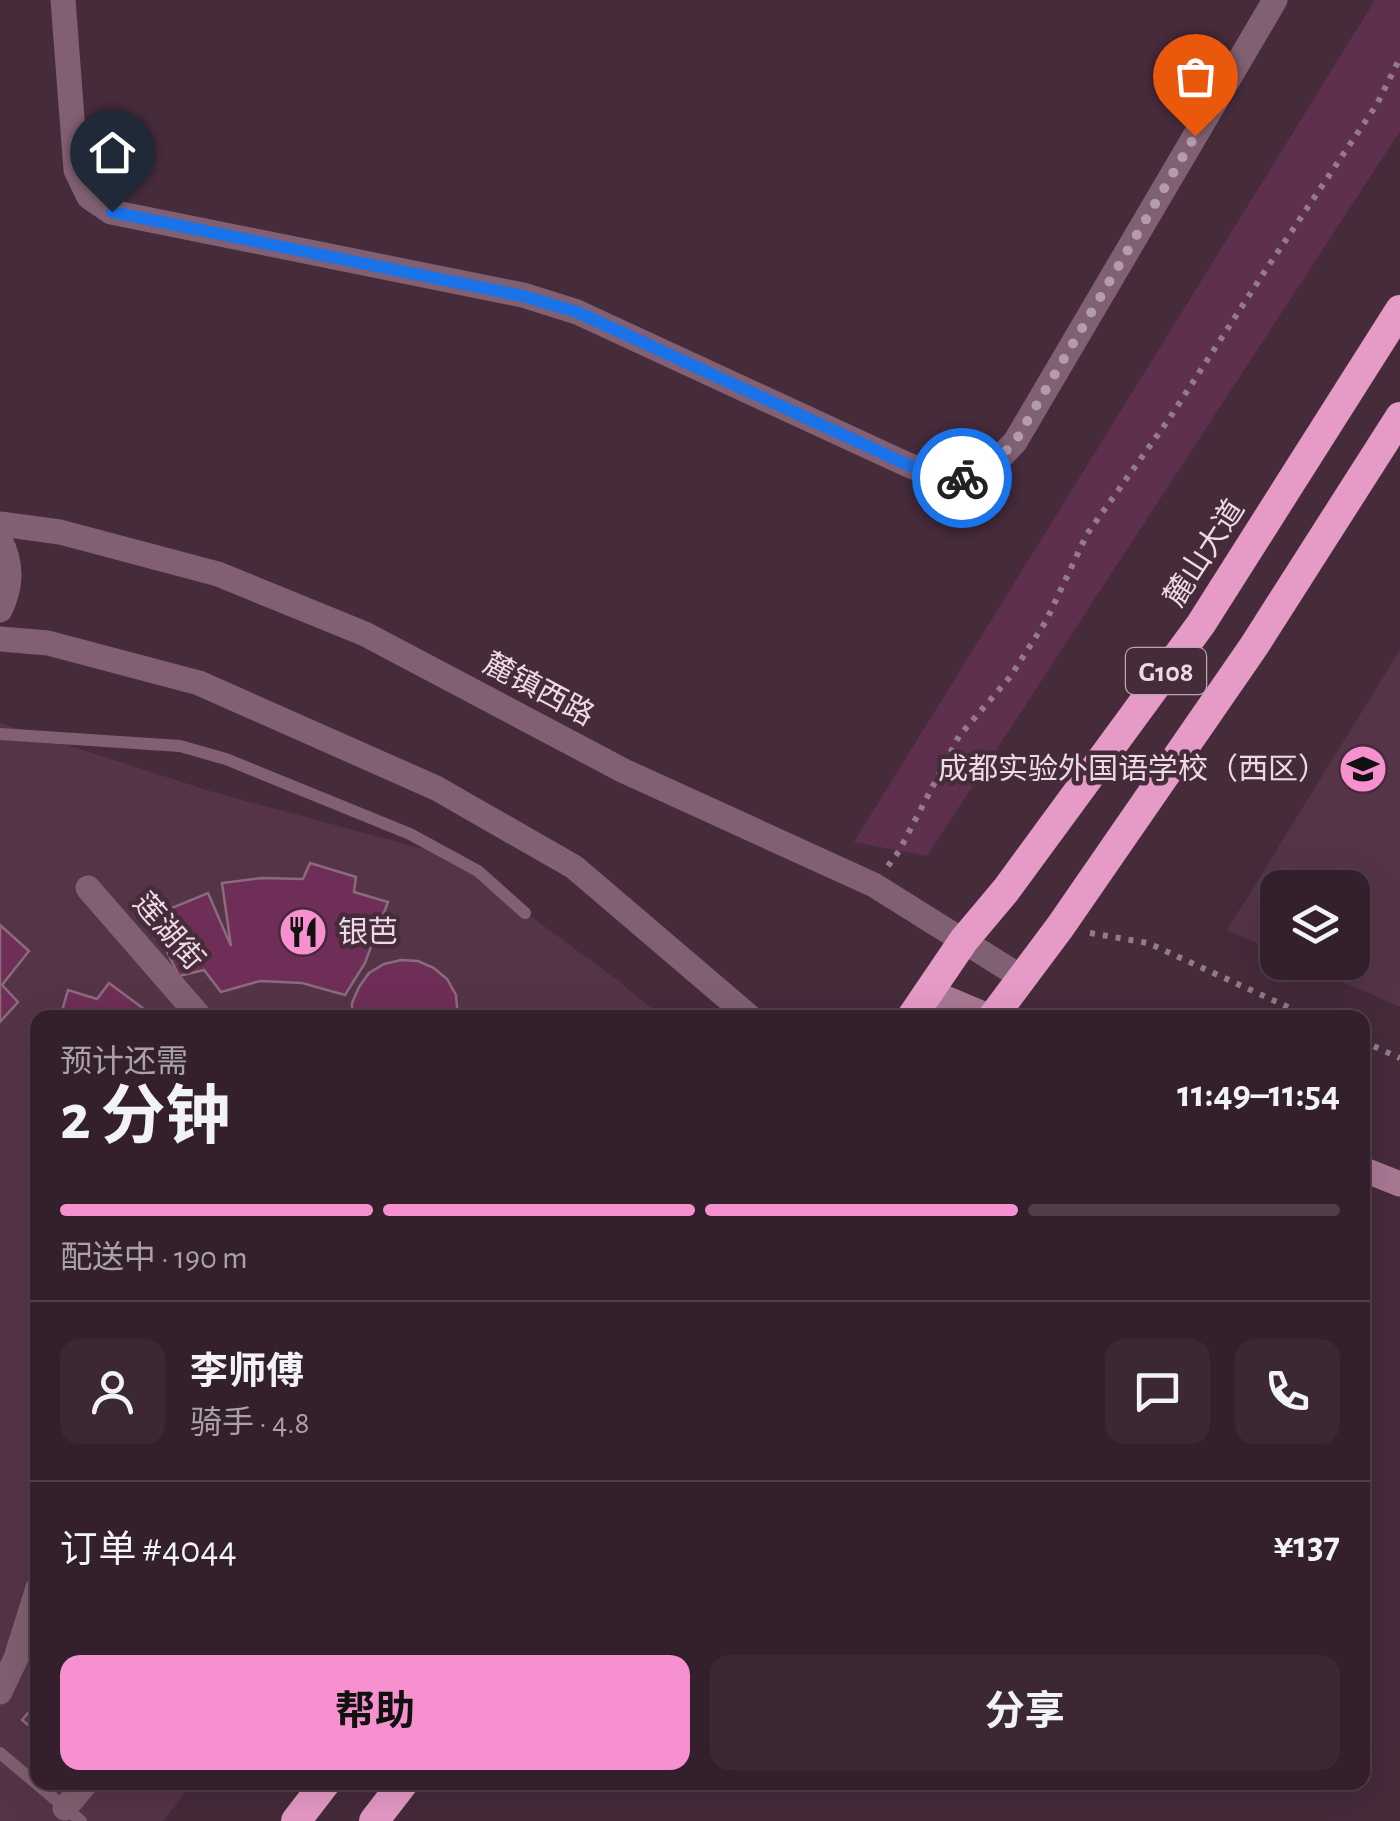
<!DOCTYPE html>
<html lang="zh">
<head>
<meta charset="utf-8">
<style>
  body { margin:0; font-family:"Alegreya Sans","Noto Sans SC",sans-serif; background:#3c2834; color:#f1f3f6; height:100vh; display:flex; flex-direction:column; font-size:38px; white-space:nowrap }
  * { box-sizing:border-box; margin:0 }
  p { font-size:32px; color:#a9a3a9 }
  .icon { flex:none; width:55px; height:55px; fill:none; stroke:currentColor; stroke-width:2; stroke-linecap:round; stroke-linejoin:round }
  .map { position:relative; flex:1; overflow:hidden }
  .panel { position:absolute; left:30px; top:1010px; width:1340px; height:780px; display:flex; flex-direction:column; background:#34202c; border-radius:20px; box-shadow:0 10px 40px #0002,0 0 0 2px #4e3e48 }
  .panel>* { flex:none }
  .buttons { position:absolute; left:1260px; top:870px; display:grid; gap:20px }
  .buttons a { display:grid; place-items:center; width:110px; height:110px; border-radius:20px; background:#34202c; box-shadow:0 10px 40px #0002,0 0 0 2px #4e3e48; font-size:50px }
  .pin { position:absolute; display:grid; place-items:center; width:85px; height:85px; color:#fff; margin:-102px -42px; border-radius:50% 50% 50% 0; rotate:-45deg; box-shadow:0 0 10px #0007 }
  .pin .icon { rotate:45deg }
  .courier { position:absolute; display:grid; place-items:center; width:100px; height:100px; margin:-50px; border:8px solid #1a73e8; border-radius:50%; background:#fff; color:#222; box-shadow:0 2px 12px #0007 }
  .head em { font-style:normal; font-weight:700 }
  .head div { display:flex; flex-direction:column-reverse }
  .head { display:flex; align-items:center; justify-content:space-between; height:170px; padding:0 30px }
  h1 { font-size:65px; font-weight:700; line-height:75px }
  .bar { display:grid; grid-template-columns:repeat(4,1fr); gap:15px 10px; align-content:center; height:120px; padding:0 30px }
  .bar i { height:12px; border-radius:8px; background:#4e3e48 }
  .bar .on { background:#f790ce }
  .bar p { grid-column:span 4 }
  .line { display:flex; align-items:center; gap:25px; padding:0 30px; border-top:2px solid #4e3e48 }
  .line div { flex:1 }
  .round { display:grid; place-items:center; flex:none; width:105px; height:105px; border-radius:20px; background:#3c2834 }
  .button { display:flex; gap:20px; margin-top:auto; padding:20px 30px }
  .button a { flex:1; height:115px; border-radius:20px; background:#f790ce; color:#111; font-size:40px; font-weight:700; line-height:115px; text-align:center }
  .button a+a { background:#3c2834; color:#f1f3f6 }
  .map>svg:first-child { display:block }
  .built { fill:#553448 }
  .green { fill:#5f304d }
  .building { fill:#6f2e57; stroke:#8a6b7c; stroke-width:2.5 }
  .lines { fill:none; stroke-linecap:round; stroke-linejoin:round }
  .path { stroke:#937c89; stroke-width:6; stroke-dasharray:5 8; stroke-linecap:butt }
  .lane { stroke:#806072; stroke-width:12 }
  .street { stroke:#806072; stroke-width:25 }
  .secondary { stroke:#a97894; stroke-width:25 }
  .highway { stroke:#e69ac6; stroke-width:30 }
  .done { stroke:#b29da9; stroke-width:10; stroke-dasharray:0 18 }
  .route { stroke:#1a73e8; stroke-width:12 }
  .labels { text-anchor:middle; stroke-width:9; stroke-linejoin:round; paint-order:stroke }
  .shield { fill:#462b3b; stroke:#baa6b1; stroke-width:2.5 }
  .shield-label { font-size:28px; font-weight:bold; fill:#ecdae4 }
  .street-label { font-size:30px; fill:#ecdae4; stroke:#462b3b }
  .poi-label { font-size:30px; fill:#ecdae4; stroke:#462b3b; text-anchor:end }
</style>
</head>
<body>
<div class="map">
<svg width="1400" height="1821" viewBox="0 0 1400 1821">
  <rect width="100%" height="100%" fill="#462b3b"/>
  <g class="built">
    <polygon points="1400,650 1400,1007 1300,963 1352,962 1352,888 1278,888 1277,952 1227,930"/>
    <polygon points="0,723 213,792 449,856 617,980 663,1017 38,1018 38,1782 193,1783 163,1821 0,1821"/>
  </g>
  <polygon class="green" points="1375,0 1400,0 1400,131 927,856 854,842"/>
  <g class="building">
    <polygon points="310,863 356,877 354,892 388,902 365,963 345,995 302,983 260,981 221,992 204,970 179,976 150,917 208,893 231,946 222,883 262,878 303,879"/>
    <polygon points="0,925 29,951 2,985 18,1002 0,1022"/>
    <polygon points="401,960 418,961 434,968 447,979 456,995 458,1018 352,1018 352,1003 359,987 369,973 384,964"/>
    <polygon points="109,983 156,1018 60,1018 68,990 97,999"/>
    <polygon points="38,1701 38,1733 22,1720"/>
  </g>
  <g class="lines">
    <g class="path">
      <polyline points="888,866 899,851 959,736 1010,677 1046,621 1087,534 1169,419 1263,274 1377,104 1400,58"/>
      <polyline points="1090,933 1148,943 1312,1018"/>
      <polyline points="1362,1041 1400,1058"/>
    </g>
    <g class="lane">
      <polyline points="0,734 180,746 226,759 410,834 478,871 525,913"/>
      <polyline points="0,1753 81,1821"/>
    </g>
    <g class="street">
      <polyline points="63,0 76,170 89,197 111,212 523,295 577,312 906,464 952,483 989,469 1015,442 1275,0"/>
      <polyline points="0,524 60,532 218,574 365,634 624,771 874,885 1021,977"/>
      <path d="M0,540C12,563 12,586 0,610"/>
      <polyline points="0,639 48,643 199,683 436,788 574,867 751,1018"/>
      <polyline points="88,888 201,1018"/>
      <polyline points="0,1692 16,1658 38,1588"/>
      <polyline points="65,1808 87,1782"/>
    </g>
    <g class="secondary">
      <polyline points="929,991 993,1018"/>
      <polyline points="1362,1169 1400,1184"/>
    </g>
    <g class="highway">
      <polyline points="911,1018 964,940 1006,890 1201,624 1400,310"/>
      <polyline points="992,1018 1060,927 1254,646 1400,417"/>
      <polyline points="296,1821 326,1782"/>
      <polyline points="374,1821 404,1782"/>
    </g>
  </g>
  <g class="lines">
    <polyline class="done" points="962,478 988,469 1015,442 1195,136"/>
    <polyline class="route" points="112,212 523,296 577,312 906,464 952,482 962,478"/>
  </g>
  <defs>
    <g id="school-disc" transform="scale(2.5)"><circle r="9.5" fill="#f790ce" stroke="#462b3b"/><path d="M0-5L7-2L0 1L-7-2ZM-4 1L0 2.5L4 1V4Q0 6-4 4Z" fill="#111"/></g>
    <g id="restaurant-disc" transform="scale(2.5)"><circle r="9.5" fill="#f790ce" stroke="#462b3b"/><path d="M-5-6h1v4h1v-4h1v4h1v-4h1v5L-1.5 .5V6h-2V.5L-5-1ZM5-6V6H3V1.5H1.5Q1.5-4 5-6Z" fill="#111"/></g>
  </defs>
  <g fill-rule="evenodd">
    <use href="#school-disc" x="1363" y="769"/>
    <use href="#restaurant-disc" x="303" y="932"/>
  </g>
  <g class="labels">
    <rect class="shield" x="1126" y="648" width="80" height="46" rx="8"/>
    <g class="shield-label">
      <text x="1166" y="681">G108</text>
    </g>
    <g class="street-label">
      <text transform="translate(1204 553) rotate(-57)" y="10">麓山大道</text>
      <text transform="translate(539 689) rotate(28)" y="10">麓镇西路</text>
      <text transform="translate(169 931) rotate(49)" y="10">莲湖街</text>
    </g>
    <g class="poi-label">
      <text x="1328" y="779">成都实验外国语学校（西区）</text>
      <text x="338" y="942" text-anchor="start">银芭</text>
    </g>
  </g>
</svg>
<div class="buttons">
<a><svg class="icon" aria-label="layers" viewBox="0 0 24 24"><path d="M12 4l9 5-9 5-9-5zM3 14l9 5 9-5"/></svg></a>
</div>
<div class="pin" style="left:1195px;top:136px;background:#ea580c"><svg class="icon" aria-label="bag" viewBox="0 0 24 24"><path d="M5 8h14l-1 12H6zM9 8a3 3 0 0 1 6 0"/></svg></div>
<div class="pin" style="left:112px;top:212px;background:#1f2937"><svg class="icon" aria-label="home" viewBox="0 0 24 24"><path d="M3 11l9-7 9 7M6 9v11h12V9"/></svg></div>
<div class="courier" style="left:962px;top:478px"><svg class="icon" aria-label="bike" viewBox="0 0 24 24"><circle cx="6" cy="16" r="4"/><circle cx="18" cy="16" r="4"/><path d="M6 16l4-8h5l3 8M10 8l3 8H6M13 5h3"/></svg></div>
<section class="panel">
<div class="head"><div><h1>2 分钟</h1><p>预计还需</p></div><em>11:49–11:54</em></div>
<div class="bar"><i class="on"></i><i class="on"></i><i class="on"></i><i></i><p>配送中 · 190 m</p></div>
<div class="line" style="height:180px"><a class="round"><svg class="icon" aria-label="person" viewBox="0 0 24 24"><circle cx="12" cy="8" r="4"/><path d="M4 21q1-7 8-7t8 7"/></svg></a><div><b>李师傅</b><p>骑手 · 4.8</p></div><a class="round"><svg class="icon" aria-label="chat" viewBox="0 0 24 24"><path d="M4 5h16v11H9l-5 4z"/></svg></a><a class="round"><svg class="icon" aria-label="phone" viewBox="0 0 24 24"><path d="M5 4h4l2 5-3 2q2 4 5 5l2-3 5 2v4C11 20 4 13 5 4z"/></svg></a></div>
<div class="line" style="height:130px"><div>订单 #4044</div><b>¥137</b></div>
<div class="button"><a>帮助</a><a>分享</a></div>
</section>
</div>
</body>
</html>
